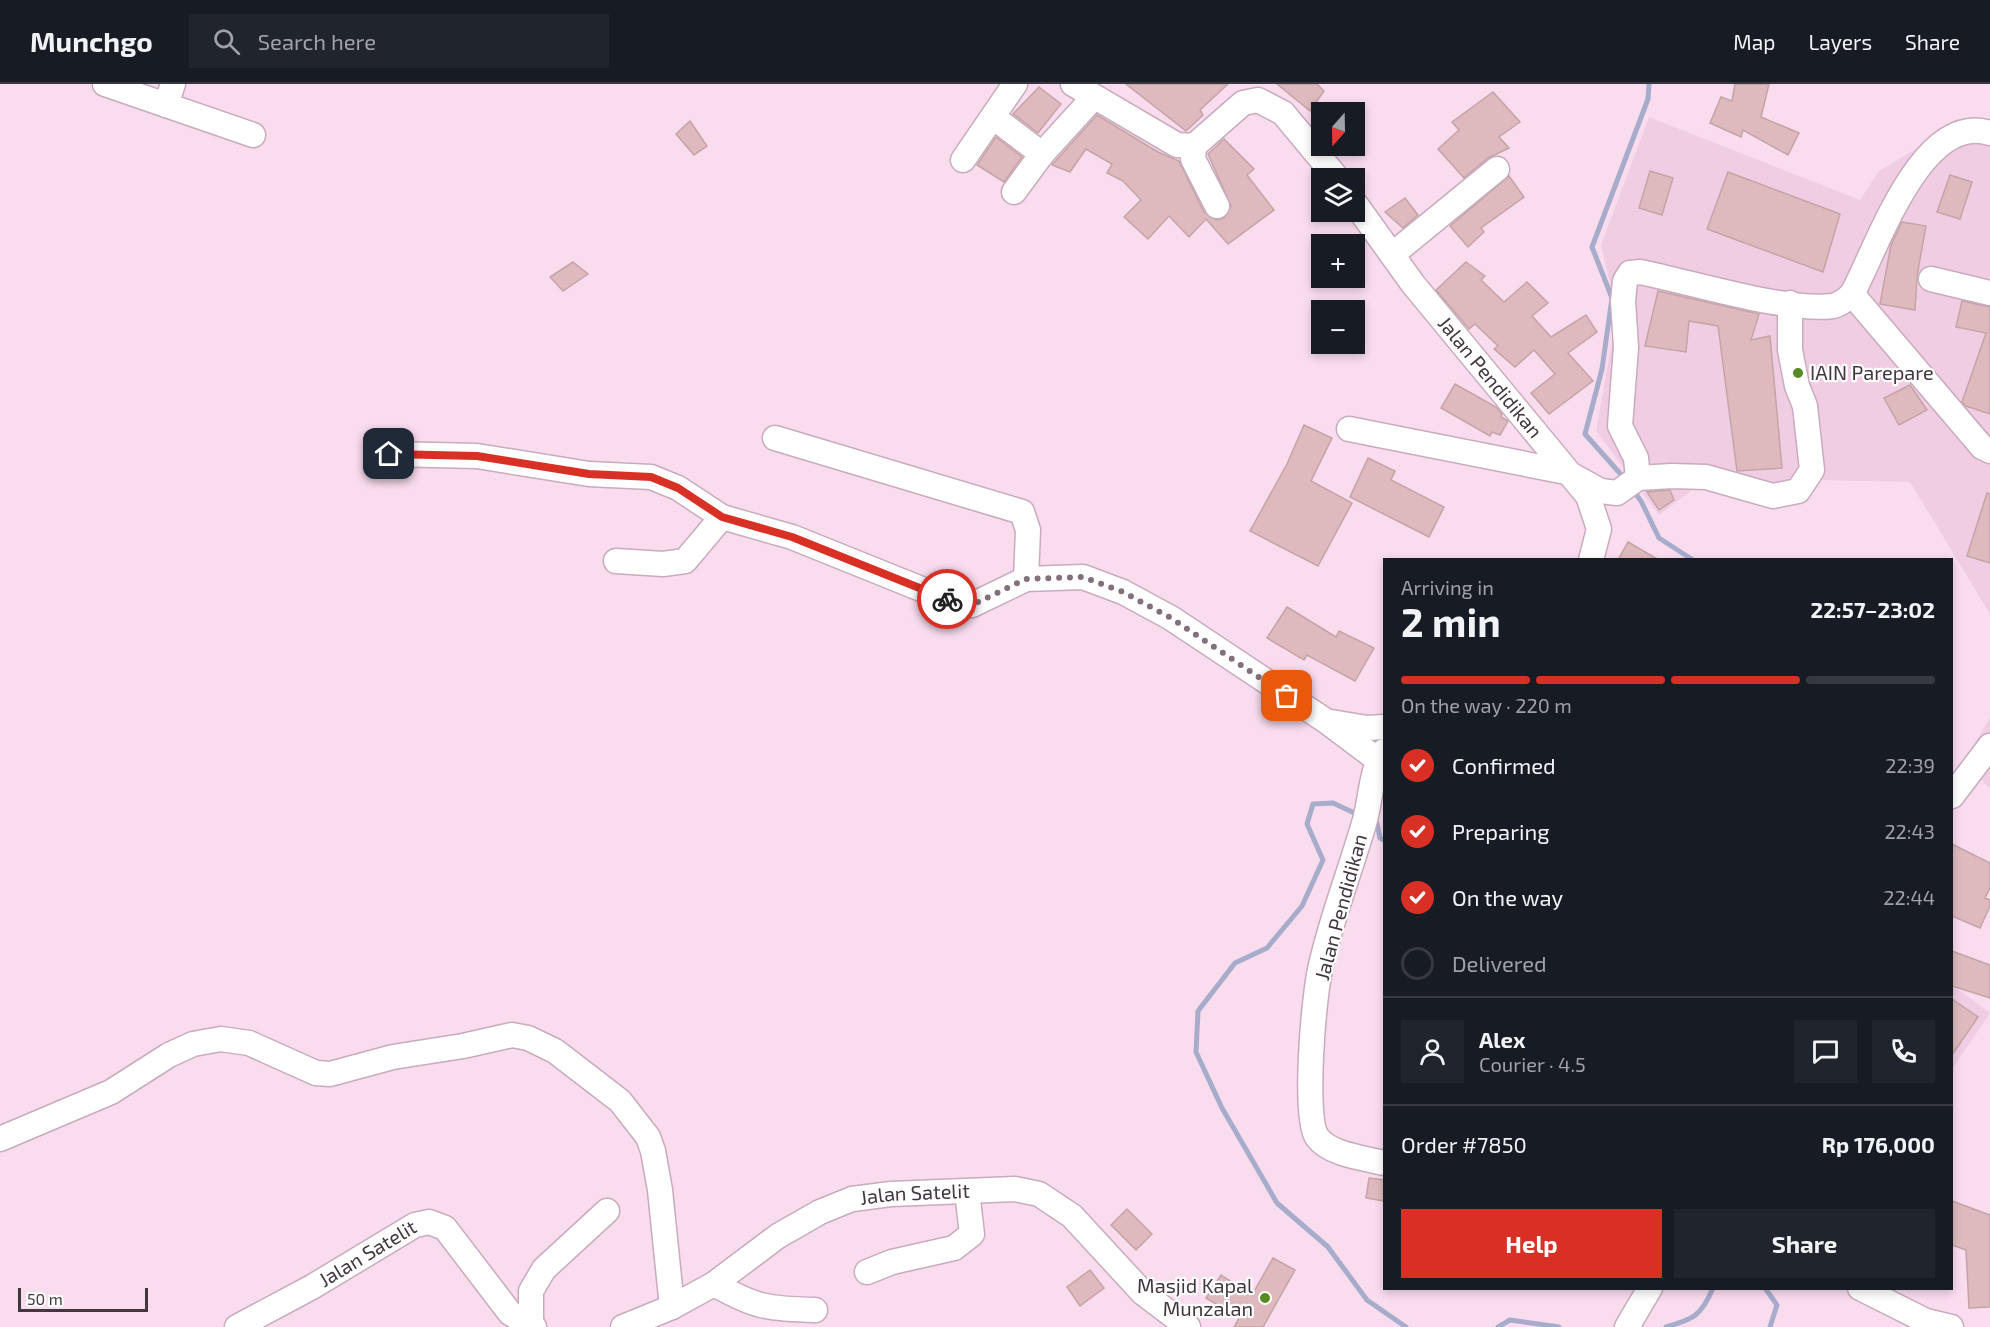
<!DOCTYPE html>
<html lang="en">
<head>
<meta charset="utf-8">
<style>
  body { margin:0; font-family:"Exo 2",sans-serif; background:#20242c; color:#f1f3f6; height:100vh; display:flex; flex-direction:column; font-size:22px; white-space:nowrap }
  * { box-sizing:border-box; margin:0 }
  p { font-size:20px; color:#9ea1a6 }
  .icon { flex:none; width:33px; height:33px; fill:none; stroke:currentColor; stroke-width:2; stroke-linecap:round; stroke-linejoin:round }
  .map { position:relative; flex:1; overflow:hidden }
  .details { position:absolute; left:1383px; top:474px; width:570px; height:732px; display:flex; flex-direction:column; background:#171b24; border-radius:0px; box-shadow:0 3px 9px #0003 }
  .details>* { flex:none }
  .needle { width:39px; rotate:200deg }
  .tools { position:absolute; left:1311px; top:18px; display:grid; gap:12px }
  .tools a { display:grid; place-items:center; width:54px; height:54px; border-radius:0px; background:#171b24; box-shadow:0 3px 9px #0003; font-size:30px }
  .scale { position:absolute; left:18px; bottom:15px; width:130px; box-sizing:border-box; padding-left:6px; border:3px solid #42373e; border-top:0; font-size:16px; line-height:21px; white-space:nowrap; color:#42373e; -webkit-text-stroke:4px #fff; paint-order:stroke }
  .pin { position:absolute; display:grid; place-items:center; width:51px; height:51px; color:#fff; margin:-26px; border-radius:12px; box-shadow:0 3px 9px #0006 }
  .courier { position:absolute; display:grid; place-items:center; width:60px; height:60px; margin:-30px; border:4px solid #d93025; border-radius:50%; background:#fff; color:#222; box-shadow:0 2px 8px #0007 }
  .headline em { font-style:normal; font-weight:700 }
  .headline div { display:flex; flex-direction:column-reverse }
  .headline { display:flex; align-items:center; justify-content:space-between; height:102px; padding:0 18px }
  h1 { font-size:39px; font-weight:700; line-height:45px }
  .bar { display:grid; grid-template-columns:repeat(4,1fr); gap:9px 6px; align-content:center; height:72px; padding:0 18px }
  .bar i { height:8px; border-radius:4px; background:#363941 }
  .bar .selected { background:#d93025 }
  .bar p { grid-column:span 4 }
  .line { display:flex; align-items:center; gap:15px; padding:0 18px; border-top:2px solid #363941 }
  .line div { flex:1 }
  .round { display:grid; place-items:center; flex:none; width:63px; height:63px; border-radius:0px; background:#20242c }
  ol { padding:0 18px; list-style:none }
  li { display:flex; align-items:center; gap:18px; height:66px }
  li p { margin-inline-start:auto }
  li .icon { padding:6px; border-radius:50%; background:#d93025; color:#fff; stroke-width:4 }
  li:last-child { color:#9ea1a6 }
  li i { width:33px; height:33px; border:3px solid #363941; border-radius:50% }
  .cta { display:flex; gap:12px; margin-top:auto; padding:12px 18px }
  .cta a { flex:1; height:69px; border-radius:0px; background:#d93025; color:#fff; font-size:24px; font-weight:700; line-height:69px; text-align:center }
  .cta a+a { background:#20242c; color:#f1f3f6 }
  header { display:flex; align-items:center; gap:36px; box-sizing:border-box; height:84px; padding:0 30px; background:#171b24; border-bottom:2px solid #363941 }
  header strong { font-size:28px }
  nav { display:flex; gap:33px; margin-inline-start:auto; font-size:21px }
  .search { width:420px; height:54px; background:#20242c; display:flex; align-items:center; gap:15px; box-sizing:border-box; padding:0 21px; border-radius:0px; color:#9ea1a6; font-size:22px }
  .map>svg:first-child { display:block }
  .built { fill:#f1cde4 }
  .lines { fill:none; stroke-linecap:round; stroke-linejoin:round }
  .stream { stroke:#a7accb; stroke-width:5 }
  .building { fill:#debabe; stroke:#c5a3a7; stroke-width:1.5 }
  .minor-casing { stroke:#c8abbd; stroke-width:27 }
  .minor { stroke:#fff; stroke-width:24 }
  .done { stroke:#82717c; stroke-width:6; stroke-dasharray:0 10.8 }
  .route { stroke:#d93025; stroke-width:8 }
  .poi-dot { fill:#568a22; stroke:#fff; stroke-width:2 }
  .labels { text-anchor:middle; stroke-width:4.5; stroke-linejoin:round; paint-order:stroke }
  .poi-label { font-size:20px; fill:#42373e; stroke:#fff; text-anchor:start }
  .street-label { font-size:20px; fill:#42373e; stroke:#fff }
</style>
</head>
<body>
<header>
<strong>Munchgo</strong>
<div class="search"><svg class="icon" aria-label="search" viewBox="0 0 24 24"><circle cx="10" cy="10" r="6"/><path d="M15 15l6 6"/></svg>Search here</div>
<nav><a>Map</a><a>Layers</a><a>Share</a></nav>
</header>
<div class="map">
<svg width="1990" height="1243" viewBox="0 0 1990 1243">
  <rect width="100%" height="100%" fill="#fadcef"/>
  <g class="built">
    <polygon points="1649,33 1860,116 1879,87 1965,35 1990,42 1990,530 1910,398 1817,396 1788,422 1699,401 1659,431 1596,347 1617,230 1601,161"/>
    <polygon points="1990,634 1990,705 1963,678"/>
    <polygon points="1952,901 1990,929 1952,985"/>
  </g>
  <g class="lines">
    <g class="stream">
      <polyline points="1625,395 1585,350 1602,285 1612,214 1592,163 1648,15 1649,0"/>
      <polyline points="1632,405 1641,417 1659,454 1693,476"/>
      <polyline points="1361,732 1333,719 1313,720 1307,740 1323,776 1302,822 1267,864 1235,879 1198,927 1196,968 1222,1024 1277,1119 1328,1163 1367,1216 1406,1243"/>
      <polyline points="1372,737 1377,739 1380,754 1384,756"/>
      <polyline points="1765,1204 1777,1221 1770,1243"/>
      <polyline points="1498,1243 1510,1236 1559,1243"/>
      <path d="M1666,1243C1694,1235 1701,1232 1713,1204"/>
    </g>
  </g>
  <g class="building">
    <polygon points="1126,0 1228,0 1200,26 1203,31 1186,47"/>
    <polygon points="1277,0 1317,0 1324,7 1310,27"/>
    <polygon points="1735,0 1769,0 1761,33 1799,49 1788,71 1743,46 1741,53 1710,39 1721,13 1732,17"/>
    <polygon points="1039,3 1061,20 1038,49 1013,30"/>
    <polygon points="1493,8 1520,38 1499,53 1509,64 1488,74 1464,94 1438,65 1459,46 1452,38"/>
    <polygon points="1097,31 1158,68 1179,77 1204,128 1216,136 1224,134 1231,122 1208,70 1224,55 1254,85 1247,91 1274,126 1228,160 1206,135 1189,153 1169,132 1148,155 1124,133 1141,116 1123,97 1107,89 1112,80 1086,65 1070,88 1052,81"/>
    <polygon points="690,37 707,62 694,71 676,50"/>
    <polygon points="996,53 1022,73 1004,98 977,81"/>
    <polygon points="1650,87 1673,94 1662,131 1639,124"/>
    <polygon points="1728,88 1840,130 1823,188 1707,145"/>
    <polygon points="1950,91 1972,98 1960,135 1937,128"/>
    <polygon points="1509,92 1524,113 1481,144 1484,148 1468,163 1450,142"/>
    <polygon points="1405,114 1418,131 1403,144 1385,128"/>
    <polygon points="1902,138 1926,142 1917,192 1915,226 1880,220 1891,161"/>
    <polygon points="573,178 588,190 563,207 550,193"/>
    <polygon points="1466,178 1485,192 1481,196 1504,218 1527,198 1548,219 1532,232 1551,253 1586,231 1597,248 1568,269 1593,297 1549,330 1531,309 1555,290 1534,266 1515,283 1494,265 1498,262 1475,240 1469,245 1436,206"/>
    <polygon points="1658,207 1759,230 1751,256 1770,252 1782,384 1737,387 1718,242 1689,237 1686,268 1645,262"/>
    <polygon points="1962,217 1990,223 1990,330 1966,322 1962,318 1986,249 1956,243"/>
    <polygon points="1455,300 1496,323 1502,330 1501,333 1508,337 1500,351 1492,348 1490,352 1441,324"/>
    <polygon points="1910,301 1927,326 1899,341 1884,314"/>
    <polygon points="1304,341 1332,354 1311,397 1352,419 1318,482 1250,447 1287,380"/>
    <polygon points="1368,374 1395,387 1391,396 1444,423 1429,453 1350,413"/>
    <polygon points="1670,406 1674,416 1659,426 1647,408"/>
    <polygon points="1987,409 1990,410 1990,479 1967,472"/>
    <polygon points="1628,458 1659,476 1618,476"/>
    <polygon points="1287,523 1336,553 1339,547 1374,564 1355,597 1307,571 1304,576 1267,554"/>
    <polygon points="1952,760 1990,779 1990,804 1985,814 1990,816 1990,822 1980,844 1952,832"/>
    <polygon points="1952,867 1990,881 1990,914 1952,902"/>
    <polygon points="1952,915 1978,933 1952,971"/>
    <polygon points="1369,1094 1384,1096 1384,1117 1366,1114"/>
    <polygon points="1952,1117 1990,1131 1990,1223 1969,1224 1966,1166 1952,1161"/>
    <polygon points="1127,1125 1152,1150 1136,1166 1111,1141"/>
    <polygon points="1273,1174 1295,1186 1263,1243 1234,1243 1239,1234 1206,1214 1221,1191 1252,1211"/>
    <polygon points="1090,1186 1104,1204 1080,1222 1067,1203"/>
  </g>
  <g class="lines">
    <g class="minor-casing">
      <g id="minor">
        <polyline points="105,0 253,51"/>
        <polyline points="1073,0 1177,61 1194,62 1243,19 1258,16 1283,29 1337,94"/>
        <polyline points="166,21 173,0"/>
        <polyline points="993,33 1042,70"/>
        <polyline points="1194,62 1193,75 1217,122"/>
        <polyline points="963,76 1015,0"/>
        <polyline points="1014,108 1042,70 1093,14"/>
        <path id="s1" d="M1354,118L1413,200L1588,412L1599,445L1591,476"/>
        <polyline points="1393,170 1497,85"/>
        <polyline points="1931,195 1990,209"/>
        <polyline points="1852,210 1982,363 1990,367"/>
        <polyline points="1349,345 1566,388 1601,407 1617,409 1638,394 1672,392 1706,393 1773,412 1798,407 1812,386 1805,322 1797,302 1790,266 1790,219"/>
        <polyline points="775,354 1022,428 1028,446 1026,495"/>
        <polyline points="389,370 477,372 589,390 651,393 678,404 722,433 792,453 956,519 972,521 1026,495 1083,493 1123,508 1171,534 1326,637 1378,676"/>
        <path d="M1638,394L1636,374L1620,342L1626,263L1623,217L1625,197L1630,189L1640,188C1691,198 1785,228 1833,222C1841,220 1846,216 1852,210C1877,165 1921,27 1990,49"/>
        <polyline points="616,477 663,480 685,477 722,433"/>
        <polyline points="1331,638 1367,644 1384,643"/>
        <path d="M1384,667C1371,686 1371,714 1365,736C1351,785 1332,832 1321,881C1314,908 1303,1033 1317,1053C1330,1071 1365,1074 1384,1079"/>
        <polyline points="1952,712 1990,662"/>
        <polyline points="0,1055 111,1008 169,971 193,960 221,955 249,959 316,989 330,990 393,973 463,962 512,951 528,954 555,967 620,1017 648,1053 653,1067 660,1106 672,1223"/>
        <polyline points="867,1188 892,1178 954,1164 972,1150 967,1108"/>
        <path d="M714,1200C755,1223 767,1225 815,1226"/>
        <polyline points="1860,1204 1926,1237 1951,1243"/>
        <polyline points="531,1242 531,1207 544,1185 607,1127"/>
        <path id="s2" d="M237,1243L312,1203L415,1141L429,1138L445,1144L510,1229L534,1243"/>
        <path id="s3" d="M623,1243L672,1223L714,1200L778,1152L820,1128L852,1115L891,1110L1015,1105L1039,1110L1072,1132L1143,1209L1188,1243"/>
        <polyline points="1627,1243 1650,1204"/>
      </g>
    </g>
    <use href="#minor" class="minor"/>
  </g>
  <g class="lines">
    <polyline class="done" points="947,515 972,521 1026,495 1083,493 1123,508 1171,534 1287,612"/>
    <polyline class="route" points="389,370 477,372 589,390 651,393 678,404 722,433 792,453 947,515"/>
  </g>
  <g class="poi-dot">
    <circle cx="1798" cy="289" r="6"/>
    <circle cx="1265" cy="1214" r="6"/>
  </g>
  <g class="labels">
    <g class="poi-label">
      <text x="1810" y="296">IAIN Parepare</text>
      <text x="1253" y="1209" text-anchor="end">Masjid Kapal<tspan x="1253" dy="23">Munzalan</tspan></text>
    </g>
    <g class="street-label">
      <text dy="7" stroke="none"><textPath href="#s1" startOffset="222">Jalan Pendidikan</textPath></text>
      <text transform="translate(1341 823) rotate(-75)" y="7">Jalan Pendidikan</text>
      <text dy="7" stroke="none"><textPath href="#s3" startOffset="327">Jalan Satelit</textPath></text>
      <text dy="7" stroke="none"><textPath href="#s2" startOffset="150">Jalan Satelit</textPath></text>
    </g>
  </g>
</svg>
<div class="tools">
<a><svg class="needle" viewBox="-14 -14 28 28"><path d="M0-13l5 13h-10z" fill="#e53935"/><path d="M0 13l5-13h-10z" fill="#9ea1a6"/></svg></a>
<a><svg class="icon" aria-label="layers" viewBox="0 0 24 24"><path d="M12 4l9 5-9 5-9-5zM3 14l9 5 9-5"/></svg></a>
<a>+</a>
<a>−</a>
</div>
<div class="scale">50 m</div>
<div class="pin" style="left:1287px;top:612px;background:#ea580c"><svg class="icon" aria-label="bag" viewBox="0 0 24 24"><path d="M5 8h14l-1 12H6zM9 8a3 3 0 0 1 6 0"/></svg></div>
<div class="pin" style="left:389px;top:370px;background:#1f2937"><svg class="icon" aria-label="home" viewBox="0 0 24 24"><path d="M3 11l9-7 9 7M6 9v11h12V9"/></svg></div>
<div class="courier" style="left:947px;top:515px"><svg class="icon" aria-label="bike" viewBox="0 0 24 24"><circle cx="6" cy="16" r="4"/><circle cx="18" cy="16" r="4"/><path d="M6 16l4-8h5l3 8M10 8l3 8H6M13 5h3"/></svg></div>
<section class="details">
<div class="headline"><div><h1>2 min</h1><p>Arriving in</p></div><em>22:57–23:02</em></div>
<div class="bar"><i class="selected"></i><i class="selected"></i><i class="selected"></i><i></i><p>On the way · 220 m</p></div>
<ol>
<li><svg class="icon" aria-label="check" viewBox="0 0 24 24"><path d="M5 12l5 5 9-10"/></svg>Confirmed<p>22:39</p></li>
<li><svg class="icon" aria-label="check" viewBox="0 0 24 24"><path d="M5 12l5 5 9-10"/></svg>Preparing<p>22:43</p></li>
<li><svg class="icon" aria-label="check" viewBox="0 0 24 24"><path d="M5 12l5 5 9-10"/></svg>On the way<p>22:44</p></li>
<li><i></i>Delivered</li>
</ol>
<div class="line" style="height:108px"><a class="round"><svg class="icon" aria-label="person" viewBox="0 0 24 24"><circle cx="12" cy="8" r="4"/><path d="M4 21q1-7 8-7t8 7"/></svg></a><div><b>Alex</b><p>Courier · 4.5</p></div><a class="round"><svg class="icon" aria-label="chat" viewBox="0 0 24 24"><path d="M4 5h16v11H9l-5 4z"/></svg></a><a class="round"><svg class="icon" aria-label="phone" viewBox="0 0 24 24"><path d="M5 4h4l2 5-3 2q2 4 5 5l2-3 5 2v4C11 20 4 13 5 4z"/></svg></a></div>
<div class="line" style="height:78px"><div>Order #7850</div><b>Rp 176,000</b></div>
<div class="cta"><a>Help</a><a>Share</a></div>
</section>
</div>
</body>
</html>
